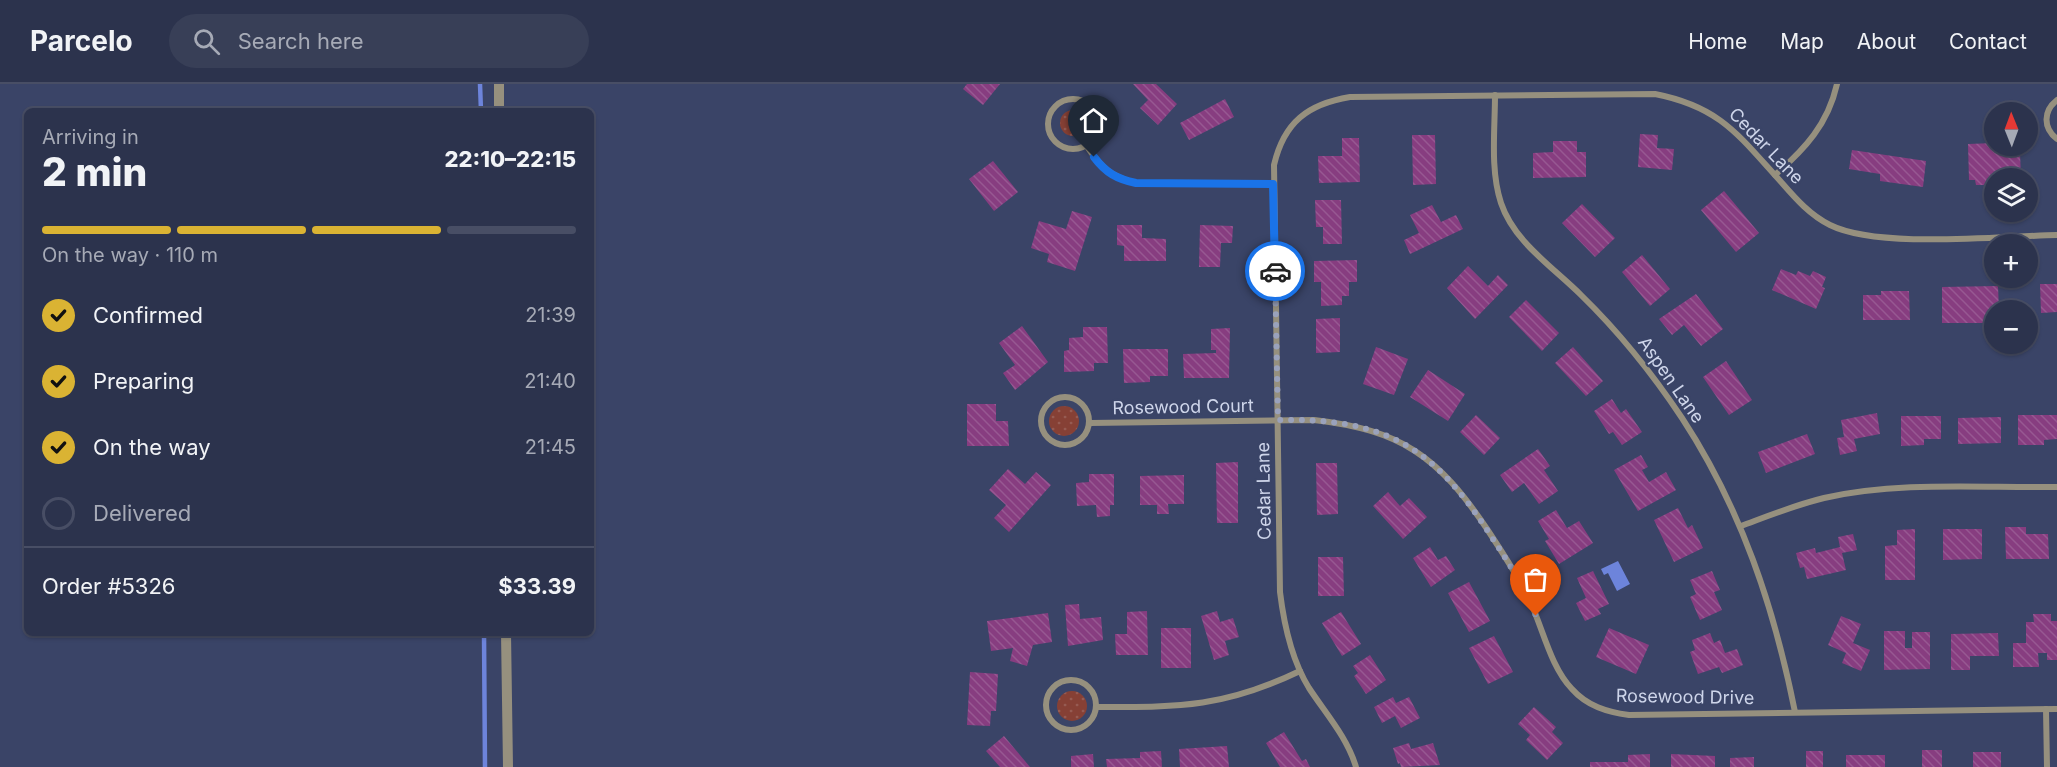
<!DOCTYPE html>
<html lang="en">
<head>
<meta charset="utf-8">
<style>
  body { margin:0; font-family:Inter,sans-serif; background:#383f57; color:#f1f3f6; height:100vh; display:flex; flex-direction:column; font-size:22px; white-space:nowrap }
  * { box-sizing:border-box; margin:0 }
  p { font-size:20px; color:#a6aab6 }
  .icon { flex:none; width:33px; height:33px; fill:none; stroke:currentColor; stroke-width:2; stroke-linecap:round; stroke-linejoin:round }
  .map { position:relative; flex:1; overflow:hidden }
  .details { position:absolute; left:24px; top:24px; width:570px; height:528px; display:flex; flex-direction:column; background:#2c334d; border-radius:9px; box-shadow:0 2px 4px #0004,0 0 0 2px #484e65 }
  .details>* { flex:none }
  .needle { width:39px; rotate:359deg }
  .fabs { position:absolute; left:1984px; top:18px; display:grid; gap:12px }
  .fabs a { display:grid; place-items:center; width:54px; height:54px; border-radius:50%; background:#2c334d; box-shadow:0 2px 4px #0004,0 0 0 2px #484e65; font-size:30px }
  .pin { position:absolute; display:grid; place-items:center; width:51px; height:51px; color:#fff; margin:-62px -26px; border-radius:50% 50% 50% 0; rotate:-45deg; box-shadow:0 0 6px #0007 }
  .pin .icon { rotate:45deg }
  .courier { position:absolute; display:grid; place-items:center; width:60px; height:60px; margin:-30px; border:4px solid #1a73e8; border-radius:50%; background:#fff; color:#222; box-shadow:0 2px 8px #0007 }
  .overview em { font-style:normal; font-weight:800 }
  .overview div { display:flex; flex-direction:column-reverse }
  .overview { display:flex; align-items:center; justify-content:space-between; height:102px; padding:0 18px }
  h1 { font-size:39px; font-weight:800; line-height:45px }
  .bar { display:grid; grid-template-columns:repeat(4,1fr); gap:9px 6px; align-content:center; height:72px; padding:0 18px }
  .bar i { height:8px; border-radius:4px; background:#484e65 }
  .bar .on { background:#dab333 }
  .bar p { grid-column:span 4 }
  .line { display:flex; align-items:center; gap:15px; padding:0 18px; border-top:2px solid #484e65 }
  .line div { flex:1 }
  ol { padding:0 18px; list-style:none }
  li { display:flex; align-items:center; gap:18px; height:66px }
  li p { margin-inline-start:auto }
  li .icon { padding:6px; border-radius:50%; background:#dab333; color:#111; stroke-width:4 }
  li:last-child { color:#a6aab6 }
  li i { width:33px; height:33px; border:3px solid #484e65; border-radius:50% }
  header { display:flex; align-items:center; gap:36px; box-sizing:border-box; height:84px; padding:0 30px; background:#2c334d; border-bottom:2px solid #484e65 }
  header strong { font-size:28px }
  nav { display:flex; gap:33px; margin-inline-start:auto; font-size:21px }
  .search { width:420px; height:54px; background:#383f57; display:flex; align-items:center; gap:15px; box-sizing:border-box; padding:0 21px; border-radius:33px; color:#a6aab6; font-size:22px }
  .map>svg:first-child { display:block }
  .grass { fill:url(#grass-dots) }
  .water { fill:#6d84db }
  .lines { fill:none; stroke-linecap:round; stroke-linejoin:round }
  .stream { stroke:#6d84db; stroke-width:4.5 }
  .building { fill:url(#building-back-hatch) }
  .minor { stroke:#96907e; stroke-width:6 }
  .tertiary { stroke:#96907e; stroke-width:10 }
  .done { stroke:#9aa2bc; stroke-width:6; stroke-dasharray:0 10.8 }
  .route { stroke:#1a73e8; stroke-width:8 }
  .labels { text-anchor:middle; stroke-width:4.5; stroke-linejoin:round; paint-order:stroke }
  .street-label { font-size:18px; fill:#ced5ea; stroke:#3a4467 }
</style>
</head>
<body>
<header>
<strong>Parcelo</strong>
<div class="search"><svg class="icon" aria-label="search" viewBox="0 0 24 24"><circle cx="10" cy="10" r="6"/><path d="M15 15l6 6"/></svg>Search here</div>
<nav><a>Home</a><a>Map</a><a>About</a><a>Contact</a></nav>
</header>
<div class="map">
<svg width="2057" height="683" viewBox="0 0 2057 683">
  <defs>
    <pattern id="grass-dots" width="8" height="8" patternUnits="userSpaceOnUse" patternTransform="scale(1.5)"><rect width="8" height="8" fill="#864035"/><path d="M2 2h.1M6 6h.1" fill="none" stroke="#965b52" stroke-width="1.8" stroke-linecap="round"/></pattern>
    <pattern id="building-back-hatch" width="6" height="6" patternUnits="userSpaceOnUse" patternTransform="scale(1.5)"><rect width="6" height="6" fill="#873d80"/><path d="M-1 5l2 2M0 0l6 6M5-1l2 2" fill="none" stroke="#975892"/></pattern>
  </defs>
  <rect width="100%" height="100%" fill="#3a4467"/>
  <g class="grass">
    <circle cx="1073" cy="39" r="13"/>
    <circle cx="1064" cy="337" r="15"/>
    <circle cx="1072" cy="622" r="15"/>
  </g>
  <polygon class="water" points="1618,477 1630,500 1617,507 1608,489 1604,491 1601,485"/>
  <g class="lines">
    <g class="stream">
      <polyline points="480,0 481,27"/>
      <polyline points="484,549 485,683"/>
    </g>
  </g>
  <g class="building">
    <polygon points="967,0 1000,0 983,21 963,5"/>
    <polygon points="1133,0 1156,0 1177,20 1158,41 1140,24 1148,16"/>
    <polygon points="1225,15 1234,33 1189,56 1180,39"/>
    <polygon points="1640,50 1658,51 1657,64 1674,65 1672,86 1638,83"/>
    <polygon points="1412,51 1435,51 1436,100 1413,101"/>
    <polygon points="1342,54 1359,54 1360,98 1319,99 1318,72 1342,72"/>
    <polygon points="1553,57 1577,57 1577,68 1586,68 1586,93 1533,94 1533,69 1553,68"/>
    <polygon points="1995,59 2001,62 2001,70 2020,69 2021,94 1995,94 1995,101 1976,101 1975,96 1969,96 1968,60"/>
    <polygon points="1852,66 1926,77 1923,103 1880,97 1880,90 1849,85"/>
    <polygon points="993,77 1018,108 994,127 969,95"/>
    <polygon points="1724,107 1759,149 1736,168 1701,126"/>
    <polygon points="1315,116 1341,116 1342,160 1323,160 1323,143 1316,143"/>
    <polygon points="1582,120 1615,154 1595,173 1562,139"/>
    <polygon points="1432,121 1441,138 1456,131 1463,145 1410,170 1404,156 1419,149 1410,131"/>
    <polygon points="1072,127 1092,133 1075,187 1047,178 1049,170 1031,164 1039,137 1066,145"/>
    <polygon points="1117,141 1142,141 1142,154 1166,155 1166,177 1124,177 1124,162 1117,161"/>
    <polygon points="1200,141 1233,142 1232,159 1221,159 1220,183 1199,183"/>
    <polygon points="1642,171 1670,205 1650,222 1622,188"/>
    <polygon points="1357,176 1357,198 1349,198 1349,212 1342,212 1342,221 1321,222 1321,198 1314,198 1314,177"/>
    <polygon points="1468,182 1488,202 1498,191 1508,201 1475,235 1447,204"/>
    <polygon points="1781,185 1796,191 1798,187 1810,192 1813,187 1826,193 1822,203 1825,204 1816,225 1772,206"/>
    <polygon points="2040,200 2057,200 2057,228 2041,229"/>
    <polygon points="1998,202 1999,226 1995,226 1995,239 1942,239 1942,203"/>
    <polygon points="1881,207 1909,207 1910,236 1863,236 1863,211 1881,211"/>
    <polygon points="1696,210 1723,245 1701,262 1684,241 1672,251 1659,235"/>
    <polygon points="1526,216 1559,249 1542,267 1509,233"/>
    <polygon points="1340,234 1340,268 1316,269 1316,235"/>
    <polygon points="1022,242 1048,278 1015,306 1003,289 1015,281 999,259"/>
    <polygon points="1083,243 1107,243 1108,279 1094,279 1094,287 1064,288 1064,267 1069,266 1069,254 1083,253"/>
    <polygon points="1230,244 1229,294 1184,294 1183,270 1216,269 1216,266 1211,266 1211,245"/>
    <polygon points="1376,263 1408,275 1394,311 1363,300"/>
    <polygon points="1573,263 1603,297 1586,312 1555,279"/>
    <polygon points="1123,265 1168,265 1168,292 1150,292 1150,298 1124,299"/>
    <polygon points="1726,277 1752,316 1729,331 1703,293"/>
    <polygon points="1428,286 1465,310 1448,337 1410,313"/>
    <polygon points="1612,315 1621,329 1626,325 1642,348 1622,361 1613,348 1609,350 1594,327"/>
    <polygon points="967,320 996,320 996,337 1008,337 1009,362 967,362"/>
    <polygon points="1877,329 1880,350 1854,355 1857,367 1840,371 1837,354 1844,353 1841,336"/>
    <polygon points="1476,331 1500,354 1484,371 1460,348"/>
    <polygon points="2018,331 2057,331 2057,355 2044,356 2044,361 2018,361"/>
    <polygon points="1901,332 1941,332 1941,355 1924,355 1924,361 1901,362"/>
    <polygon points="2001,333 2001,359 1958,360 1958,334"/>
    <polygon points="1807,350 1815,370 1766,389 1758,368"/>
    <polygon points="1538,365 1550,382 1544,386 1558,407 1539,420 1524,399 1512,408 1500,391"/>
    <polygon points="1641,371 1648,383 1642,386 1649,398 1666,388 1676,406 1638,427 1614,386"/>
    <polygon points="1238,378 1238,439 1217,439 1216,379"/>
    <polygon points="1316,379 1337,379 1338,430 1317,431"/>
    <polygon points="1008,385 1025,400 1036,388 1051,401 1009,448 994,434 1006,421 989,406"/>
    <polygon points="1089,390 1114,390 1114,421 1110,421 1110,432 1097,433 1096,421 1077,422 1076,399 1089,398"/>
    <polygon points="1184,391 1184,420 1168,420 1169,430 1157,430 1157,421 1140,421 1140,392"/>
    <polygon points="1388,408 1400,422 1409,414 1427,433 1403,455 1373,422"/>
    <polygon points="1678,424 1688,444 1692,441 1703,464 1674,478 1654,436"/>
    <polygon points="1556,426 1567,444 1579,437 1593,459 1559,480 1545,457 1549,455 1538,437"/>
    <polygon points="2005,443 2026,443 2026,450 2048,450 2049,475 2006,475"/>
    <polygon points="1915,445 1915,496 1885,496 1885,462 1897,461 1897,446"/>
    <polygon points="1943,445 1982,445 1982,475 1943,476"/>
    <polygon points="1853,450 1857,466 1842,469 1846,486 1807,495 1804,483 1800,484 1796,469 1815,464 1816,469 1840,463 1838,453"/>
    <polygon points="1430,463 1438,476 1446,472 1455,486 1431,503 1413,474"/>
    <polygon points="1318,473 1343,473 1344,512 1318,512"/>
    <polygon points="1593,487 1609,520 1598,525 1601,530 1585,537 1576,519 1586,514 1577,494"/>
    <polygon points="1712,487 1720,506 1714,508 1722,526 1700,536 1690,513 1696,510 1690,496"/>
    <polygon points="1469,498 1490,537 1469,548 1448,509"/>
    <polygon points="1079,520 1080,535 1101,533 1103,556 1068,562 1065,521"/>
    <polygon points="1147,527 1148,571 1116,571 1115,550 1127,550 1127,528"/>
    <polygon points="1217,527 1220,538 1233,534 1239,553 1225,557 1229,571 1214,576 1201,532"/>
    <polygon points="1341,528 1361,560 1342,572 1322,539"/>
    <polygon points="1048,529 1052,558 1033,561 1027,582 1010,577 1013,564 991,567 987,537"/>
    <polygon points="2033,530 2051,530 2051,537 2057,537 2057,576 2047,576 2047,569 2038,569 2039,583 2013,583 2013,559 2026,559 2026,538 2034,538"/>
    <polygon points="1841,532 1861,540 1853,559 1870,566 1861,587 1842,579 1846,569 1828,561"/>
    <rect x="1161" y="544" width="30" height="40"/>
    <polygon points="1609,544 1649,561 1636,590 1596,573"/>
    <polygon points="1884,547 1905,547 1905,564 1912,564 1912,548 1930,548 1930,585 1884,586"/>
    <polygon points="1710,549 1714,559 1720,556 1725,569 1737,565 1743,581 1722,589 1719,583 1698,590 1690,568 1695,566 1692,556"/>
    <polygon points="1998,549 1999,572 1970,572 1970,586 1951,586 1951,550"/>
    <polygon points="1494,552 1513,588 1488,600 1469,564"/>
    <polygon points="1370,571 1386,596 1366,610 1354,592 1358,589 1353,582"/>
    <polygon points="970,588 998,590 996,627 991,627 990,642 967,641"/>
    <polygon points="1393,613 1396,619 1409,613 1420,634 1401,644 1395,632 1382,639 1374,623"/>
    <polygon points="1534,623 1556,643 1552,648 1563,659 1547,676 1526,656 1530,651 1518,640"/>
    <polygon points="1284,648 1302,677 1306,675 1310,683 1280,683 1266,659"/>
    <polygon points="1004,652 1030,683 1000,683 986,667"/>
    <polygon points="1409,659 1411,665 1433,659 1440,681 1401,683 1400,679 1398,680 1393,664"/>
    <polygon points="1227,662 1229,683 1180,683 1179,665"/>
    <rect x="1922" y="666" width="20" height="17"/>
    <polygon points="1161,667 1162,683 1107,683 1106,675 1140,674 1140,668"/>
    <rect x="1806" y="667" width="17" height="16"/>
    <rect x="1973" y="668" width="28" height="15"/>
    <polygon points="1093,670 1094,683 1071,683 1071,672"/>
    <polygon points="1650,670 1650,683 1590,683 1590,678 1628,678 1628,671"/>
    <polygon points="1671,670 1715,672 1715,683 1671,683"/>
    <rect x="1846" y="671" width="39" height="12"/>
    <polygon points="1754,673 1754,683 1730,683 1730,674"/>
  </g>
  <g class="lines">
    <g class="minor">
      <path d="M1495,11C1495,46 1490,86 1501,119C1514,158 1553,183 1581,211C1619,248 1652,289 1682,334C1741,424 1774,523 1795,628"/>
      <circle cx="1073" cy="40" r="25"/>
      <path d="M2057,16C2043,27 2043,44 2057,55"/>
      <path d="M1086,61C1100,82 1110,93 1136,99L1273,100"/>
      <path d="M1775,91C1805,65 1828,40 1837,0"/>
      <circle cx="1065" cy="337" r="24"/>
      <path d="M1090,339L1314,336C1401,346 1438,372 1487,445C1502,468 1517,490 1529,515C1543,544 1550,582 1572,605C1587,622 1607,628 1629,631L2057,625"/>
      <path d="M1741,442C1768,432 1795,421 1824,414C1899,397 1980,404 2057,403"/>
      <circle cx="1071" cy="621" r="25"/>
      <path d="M1096,623C1179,623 1223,624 1300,587"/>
      <polyline points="2046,625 2047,683"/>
      <path d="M1356,683C1347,653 1326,630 1309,604C1291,575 1284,541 1280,508L1274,81C1284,38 1308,20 1350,13L1655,10C1721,23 1739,52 1782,99C1796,115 1810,131 1830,141C1878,165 2000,152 2057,151"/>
    </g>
    <g class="tertiary">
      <polyline points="499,0 499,27"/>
      <polyline points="506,549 508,683"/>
    </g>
  </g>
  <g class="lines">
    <path class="done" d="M1275,187L1278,336C1383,334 1432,361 1489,449C1507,476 1524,502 1536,532"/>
    <path class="route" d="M1094,73C1106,89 1117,95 1136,99L1273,100L1275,187"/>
  </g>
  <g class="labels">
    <g class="street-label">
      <text transform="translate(1766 62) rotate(46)" y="6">Cedar Lane</text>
      <text transform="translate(1671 296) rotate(55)" y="6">Aspen Lane</text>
      <text transform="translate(1183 323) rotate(-1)" y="6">Rosewood Court</text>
      <text transform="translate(1264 407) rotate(-91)" y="6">Cedar Lane</text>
      <text transform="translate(1685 613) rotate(1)" y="6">Rosewood Drive</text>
    </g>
  </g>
</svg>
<div class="fabs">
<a><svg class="needle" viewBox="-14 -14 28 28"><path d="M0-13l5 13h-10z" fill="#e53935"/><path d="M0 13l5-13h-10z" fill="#a6aab6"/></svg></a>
<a><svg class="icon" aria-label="layers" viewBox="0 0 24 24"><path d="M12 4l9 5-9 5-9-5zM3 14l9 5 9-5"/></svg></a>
<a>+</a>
<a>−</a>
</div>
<div class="pin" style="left:1536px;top:532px;background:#ea580c"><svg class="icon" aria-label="bag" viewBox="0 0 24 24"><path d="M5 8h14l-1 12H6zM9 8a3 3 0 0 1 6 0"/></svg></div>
<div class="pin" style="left:1094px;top:73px;background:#1f2937"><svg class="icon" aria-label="home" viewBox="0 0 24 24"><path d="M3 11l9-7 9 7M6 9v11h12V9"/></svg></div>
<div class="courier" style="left:1275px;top:187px"><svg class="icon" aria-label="car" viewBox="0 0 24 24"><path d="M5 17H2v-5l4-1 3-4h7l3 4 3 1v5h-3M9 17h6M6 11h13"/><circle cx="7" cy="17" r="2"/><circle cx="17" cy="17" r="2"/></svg></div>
<section class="details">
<div class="overview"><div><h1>2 min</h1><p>Arriving in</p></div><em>22:10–22:15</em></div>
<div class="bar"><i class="on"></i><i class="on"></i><i class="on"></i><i></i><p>On the way · 110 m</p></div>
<ol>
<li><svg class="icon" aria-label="check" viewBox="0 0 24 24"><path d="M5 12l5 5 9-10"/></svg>Confirmed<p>21:39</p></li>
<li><svg class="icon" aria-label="check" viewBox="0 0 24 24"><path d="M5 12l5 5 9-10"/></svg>Preparing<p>21:40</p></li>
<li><svg class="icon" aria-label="check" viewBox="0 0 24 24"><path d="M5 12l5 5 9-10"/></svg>On the way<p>21:45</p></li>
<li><i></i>Delivered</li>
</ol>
<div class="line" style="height:78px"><div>Order #5326</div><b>$33.39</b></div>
</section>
</div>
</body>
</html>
